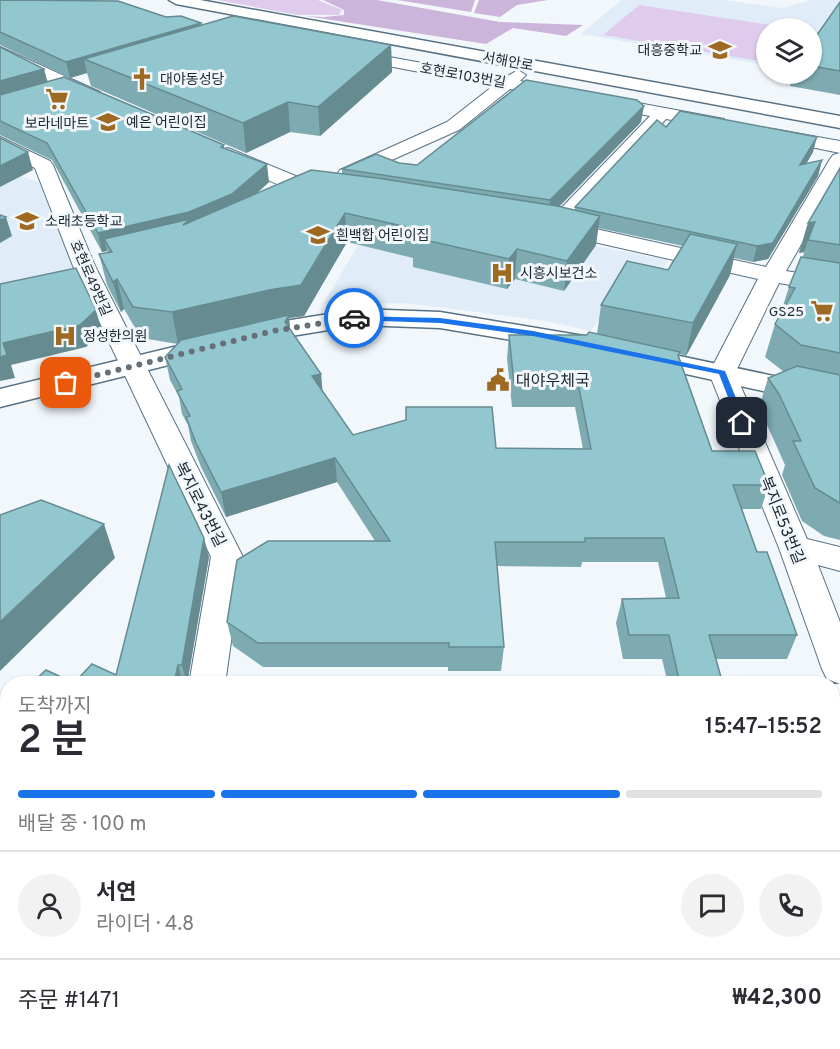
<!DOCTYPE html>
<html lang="ko">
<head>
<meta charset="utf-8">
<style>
  body { margin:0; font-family:Overpass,"Noto Sans KR",sans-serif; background:#f2f2f3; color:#2b2b33; height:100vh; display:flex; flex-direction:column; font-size:22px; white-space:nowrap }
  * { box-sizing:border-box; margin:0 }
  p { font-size:20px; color:#7c7c81 }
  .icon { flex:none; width:33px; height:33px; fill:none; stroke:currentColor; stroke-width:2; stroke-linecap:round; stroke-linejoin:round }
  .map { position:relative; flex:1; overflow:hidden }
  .drawer { position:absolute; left:0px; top:676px; width:840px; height:374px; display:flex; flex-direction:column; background:#fff; border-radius:24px 24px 0 0; box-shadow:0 2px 4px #0004 }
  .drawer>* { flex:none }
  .buttons { position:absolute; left:756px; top:18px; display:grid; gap:12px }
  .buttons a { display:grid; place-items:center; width:66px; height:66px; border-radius:50%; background:#fff; box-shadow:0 2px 4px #0004; font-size:30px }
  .pin { position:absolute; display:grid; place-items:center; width:51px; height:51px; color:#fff; margin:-26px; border-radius:12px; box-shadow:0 3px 9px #0006 }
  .courier { position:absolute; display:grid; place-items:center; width:60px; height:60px; margin:-30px; border:4px solid #1a73e8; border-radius:50%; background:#fff; color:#222; box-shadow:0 2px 8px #0007 }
  .headline em { font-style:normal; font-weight:600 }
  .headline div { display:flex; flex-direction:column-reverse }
  .headline { display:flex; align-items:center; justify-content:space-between; height:102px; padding:0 18px }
  h1 { font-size:39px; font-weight:600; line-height:45px }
  .bar { display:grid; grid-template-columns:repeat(4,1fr); gap:9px 6px; align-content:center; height:72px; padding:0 18px }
  .bar i { height:8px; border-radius:4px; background:#e1e1e2 }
  .bar .active { background:#1a73e8 }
  .bar p { grid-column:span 4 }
  .line { display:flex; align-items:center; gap:15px; padding:0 18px; border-top:2px solid #e1e1e2 }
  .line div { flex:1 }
  .round { display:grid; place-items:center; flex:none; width:63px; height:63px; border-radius:32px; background:#f2f2f3 }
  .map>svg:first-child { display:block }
  .built { fill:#e0edf8 }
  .green { fill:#dfcced }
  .forest { fill:#cbb5da }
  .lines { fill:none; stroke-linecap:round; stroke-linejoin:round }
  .street-casing { stroke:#587184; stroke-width:2 }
  .secondary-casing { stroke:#587184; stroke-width:3 }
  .primary-casing { stroke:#587184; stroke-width:3 }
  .street { fill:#fff; fill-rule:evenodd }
  .secondary { fill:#fff; fill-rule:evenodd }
  .primary { fill:#fff; fill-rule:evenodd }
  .wall { fill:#7eabb2; fill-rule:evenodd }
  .shaded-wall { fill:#668b91 }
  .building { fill:#92c7cf; stroke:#668b91; stroke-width:1.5 }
  .route { fill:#1a73e8 }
  .done { stroke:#677077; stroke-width:6; stroke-dasharray:0 10.8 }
  .labels { text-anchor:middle; stroke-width:6; stroke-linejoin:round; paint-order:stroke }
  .far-poi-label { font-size:14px; fill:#1c272f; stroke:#f2f7fc; text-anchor:start }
  .far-street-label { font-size:14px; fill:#1c272f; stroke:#f2f7fc }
  .poi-label { font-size:16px; fill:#1c272f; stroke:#f2f7fc; text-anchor:start }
  .street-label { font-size:16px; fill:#1c272f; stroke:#f2f7fc }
</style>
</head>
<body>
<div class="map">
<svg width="840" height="1049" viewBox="0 0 840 1049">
  <rect width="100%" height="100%" fill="#f2f7fc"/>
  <g class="built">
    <polygon points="621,0 724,0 782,8 812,0 840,0 840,77 812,72 812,28 766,28 766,65 581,34"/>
    <polygon points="0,170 39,182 81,285 0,302"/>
    <polygon points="385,206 668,260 651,292 622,286 591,331 546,321 406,303 323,304 381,207"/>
  </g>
  <g class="green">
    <polygon points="217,0 318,0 342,10 339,15 297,15"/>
    <polygon points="639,5 791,28 766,28 766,62 603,35"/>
  </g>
  <g class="forest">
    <polygon points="323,0 377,0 500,22 583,25 566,36 513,28 486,44 306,16 324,17 344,15 344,10"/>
    <polygon points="397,0 475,0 471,12"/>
    <polygon points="479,0 548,0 517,5 500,17 474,13"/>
  </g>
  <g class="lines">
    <g class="street-casing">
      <g id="street">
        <polygon points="0,47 100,92 102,96 100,100 88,100 0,58"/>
        <polygon points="351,50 504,78 518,70 526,75 520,81 724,119 727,123 724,127 718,128 666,119 569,223 766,267 830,159 833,155 840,153 840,176 786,271 840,280 840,294 779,283 735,373 807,539 840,547 840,571 818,565 840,622 840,714 832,714 832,684 831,684 840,684 827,679 822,669 779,548 709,373 758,279 554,233 546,232 543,227 650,116 510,89 459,130 347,180 340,178 337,174 340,170 447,122 493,86 346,58 343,55 346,52"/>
        <polygon points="773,129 840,141 840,153 767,138 764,134 767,130"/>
        <polygon points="0,137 50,161 53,165 95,266 243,557 225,684 189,684 211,557 73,266 35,168 0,150"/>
        <path d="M228,148L315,184L334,188L337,192L334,196C307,203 248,170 221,158L219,154L221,150Z"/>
        <polygon points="0,1012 8,1012 8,1042 30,1042 27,1049 0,1049"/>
        <polygon points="104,1042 154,1042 153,1049 103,1049"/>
        <rect x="476" y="1042" width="50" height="7"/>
      </g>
    </g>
    <g class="secondary-casing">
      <polygon id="secondary" points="169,0 200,0 840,116 840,128 176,4"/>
    </g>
    <g class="primary-casing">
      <g id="primary">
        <polygon points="359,309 440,312 584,336 593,338 597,344 593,350 584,352 440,328 359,325 273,339 0,407 0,389 273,323"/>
        <polygon points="637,347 840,390 840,408 627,361 624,355 627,349"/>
      </g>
    </g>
    <use href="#street" class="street"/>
    <use href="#secondary" class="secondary"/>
    <use href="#primary" class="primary"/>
  </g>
  <g class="wall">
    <polygon points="0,0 155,14 166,17 201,23 202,25 391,45 392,72 320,136 290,132 246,153 91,86 87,73 70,78 0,45"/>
    <polygon points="840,2 840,95 790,86 793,74 812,74 812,42"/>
    <path d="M0,47L44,69L47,82L224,145V148L269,182L256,194L342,174V169L399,163L417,165L641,122L559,207L575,210V207L666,127L813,152L806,164L822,160L818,176L768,259L753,262L734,258L730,275L686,356L680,354L679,357L712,451L769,485L761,509H742L757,552L797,635L787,659H716L723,684H668L662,659H623L616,623L622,599L666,598L658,562H582L581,567L497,566L504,647L501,671H448V667H263L233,646L227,622L375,541L337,482L226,517L201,467L191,441L188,425L182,414L179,397L170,380L165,357L178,344L141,338L124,309L121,312L107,285L99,254L108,253L107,251L102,252L52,160L0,135ZM598,228L683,246L668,270L601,305L597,334L587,335H509L507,358L512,407H575L583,449L496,448L353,435L322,391L321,374L290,329L289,318L304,316L347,242L413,258V267L507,289L515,279L564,291L596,245Z"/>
    <polygon points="840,168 840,540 824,536 802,521 782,475 785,465 768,427 758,411 768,378 784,372 765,357 775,324 780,315 789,287 803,257 804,252 799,253 808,223"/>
    <polygon points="209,557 187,684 31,684 74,683 116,675"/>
    <polygon points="8,707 8,949 0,944 0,945 0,714"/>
    <polygon points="158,1042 471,1042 470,1049 157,1049"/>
    <polygon points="533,1042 832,1042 840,1049 534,1049"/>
  </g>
  <g class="shaded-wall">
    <polygon points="201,23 204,38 84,59 87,73 70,78 66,62"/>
    <polygon points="391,45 392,72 320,136 318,107"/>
    <polygon points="44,69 48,84 0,99 0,81"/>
    <polygon points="288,102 290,132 246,153 243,123"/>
    <polygon points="644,106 641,122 548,218 550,200"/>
    <polygon points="817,137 813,152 796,181 800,165"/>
    <polygon points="28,152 33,170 0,187 0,166"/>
    <polygon points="822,160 818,176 768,259 753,262 757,246"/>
    <polygon points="267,164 269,182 235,213 192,231 104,239 107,251 102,252 98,233"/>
    <polygon points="345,213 347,242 304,316 289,318 291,338 178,344 172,312"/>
    <polygon points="600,216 596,245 564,291 567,261"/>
    <polygon points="6,217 12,236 0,243 0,221"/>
    <polygon points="815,222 808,240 804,252 799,253 808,223"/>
    <polygon points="737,244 730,275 686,356 693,323"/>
    <polygon points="517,249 515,279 507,289 509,259"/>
    <polygon points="117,279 124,309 121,312 113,282"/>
    <polygon points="96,310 102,332 86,347 11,365 15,378 0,381 0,357 3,343"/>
    <polygon points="321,374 323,397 312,376"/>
    <polygon points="335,458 337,482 226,517 221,492"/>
    <polygon points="104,524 115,558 0,671 0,622"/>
    <polygon points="204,538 209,557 187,684 182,665"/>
    <polygon points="178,665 183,684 174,684"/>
    <polygon points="4,935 8,939 8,944 2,937"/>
  </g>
  <g class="building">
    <polygon points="0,0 118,1 166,17 181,16 201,23 66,62 0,32"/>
    <polygon points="840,2 840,71 812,66 812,42"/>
    <polygon points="233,16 391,45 318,107 288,102 243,123 84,59"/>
    <polygon points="0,47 44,69 0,81"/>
    <polygon points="64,77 224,145 221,147 267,164 232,194 189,212 98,233 47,143 0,121 0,95"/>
    <polygon points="526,80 637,100 644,106 550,200 342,169 376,154 399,163 417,165"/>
    <polygon points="680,111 817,137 800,165 822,160 773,243 757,246 575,207 657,120 666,127"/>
    <polygon points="0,138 28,152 0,166"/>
    <polygon points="840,168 840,245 808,240 815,222 808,223"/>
    <polygon points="311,170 377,178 557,206 600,216 567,261 517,249 509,259 412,237 420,230 345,213 301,285 269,290 172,312 133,307 117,279 113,282 99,254 112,252 104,239 190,219 183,225"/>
    <polygon points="0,215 6,217 0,221"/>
    <polygon points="690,234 737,244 693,323 601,305 627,261 668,270"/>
    <polygon points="801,257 840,263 840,353 801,345 775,324 795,288 789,287"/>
    <polygon points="76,268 96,310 80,325 3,343 7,355 0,357 0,284"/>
    <polygon points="289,315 285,322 321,374 312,376 353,435 406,420 406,407 492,407 496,448 591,449 578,383 514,383 509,335 587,335 589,332 680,352 678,355 712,451 755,451 769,485 733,485 757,552 767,552 797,635 709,635 723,684 680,684 669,635 629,635 622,599 679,598 664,538 585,538 585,542 495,542 504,647 449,647 449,643 258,643 227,622 237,560 268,541 390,541 335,458 221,492 196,443 186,417 190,416 177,391 182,389 165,357 181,340"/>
    <polygon points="797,366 840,375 840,503 838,502 815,488 793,441 801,441 779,394 768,378"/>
    <polygon points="169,465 204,538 182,665 178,665 174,684 31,684 46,670 74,683 92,664 116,675"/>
    <polygon points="41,500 104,524 0,622 0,515"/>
    <polygon points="8,707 8,937 4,935 2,937 0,935 0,714"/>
    <polygon points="832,708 840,713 840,1049 539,1049 539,1042 832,1042"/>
    <polygon points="158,1042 365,1042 365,1049 157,1049"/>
    <polygon points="0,1046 47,1046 49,1049 0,1049"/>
  </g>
  <polygon class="route" points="354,316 440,318 533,331 725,371 746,423 742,425 738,423 719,374 533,336 440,323 352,320 352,317"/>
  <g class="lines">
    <polyline class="done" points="66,383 273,331 354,318"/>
  </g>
  <defs>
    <g id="school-bare" transform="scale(1.8)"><path d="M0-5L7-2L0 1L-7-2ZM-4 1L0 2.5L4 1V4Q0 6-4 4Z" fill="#9e6921" stroke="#f2f7fc" stroke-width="2.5" paint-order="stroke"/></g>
    <g id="church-bare" transform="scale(1.8)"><path d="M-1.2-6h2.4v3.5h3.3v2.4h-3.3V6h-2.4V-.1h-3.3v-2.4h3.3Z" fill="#9e6921" stroke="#f2f7fc" stroke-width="2.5" paint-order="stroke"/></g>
    <g id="supermarket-bare" transform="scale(1.8)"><path d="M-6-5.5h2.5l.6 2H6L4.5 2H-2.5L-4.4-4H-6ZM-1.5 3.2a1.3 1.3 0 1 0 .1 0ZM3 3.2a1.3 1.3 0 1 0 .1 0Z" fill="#9e6921" stroke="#f2f7fc" stroke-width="2.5" paint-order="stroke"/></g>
    <g id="hospital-bare" transform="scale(1.8)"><path d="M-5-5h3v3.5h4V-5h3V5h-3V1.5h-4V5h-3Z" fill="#9e6921" stroke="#f2f7fc" stroke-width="2.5" paint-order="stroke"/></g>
    <g id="civic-bare" transform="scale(1.8)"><path d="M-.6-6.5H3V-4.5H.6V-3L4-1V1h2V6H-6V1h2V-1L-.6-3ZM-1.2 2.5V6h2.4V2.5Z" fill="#9e6921" stroke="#f2f7fc" stroke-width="2.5" paint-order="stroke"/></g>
  </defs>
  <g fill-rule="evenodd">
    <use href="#school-bare" x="720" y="50"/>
    <use href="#church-bare" x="142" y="79"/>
    <use href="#supermarket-bare" x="57" y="99"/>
    <use href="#school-bare" x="108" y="122"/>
    <use href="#school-bare" x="27" y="221"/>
    <use href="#school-bare" x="318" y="235"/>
    <use href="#hospital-bare" x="502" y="273"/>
    <use href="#supermarket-bare" x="822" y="311"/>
    <use href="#hospital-bare" x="65" y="336"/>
    <use href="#civic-bare" x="498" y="380"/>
  </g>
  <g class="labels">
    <g class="far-poi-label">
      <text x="702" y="55" text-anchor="end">대흥중학교</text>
      <text x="160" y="84">대야동성당</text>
      <text x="126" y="127">예은 어린이집</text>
      <text x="57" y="128" text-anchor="middle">보라네마트</text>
      <text x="45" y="226">소래초등학교</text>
      <text x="336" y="240">흰백합 어린이집</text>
      <text x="520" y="278">시흥시보건소</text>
      <text x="804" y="316" text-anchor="end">GS25</text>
      <text x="83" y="341">정성한의원</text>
    </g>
    <g class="far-street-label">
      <text transform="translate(508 61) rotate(10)" y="5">서해안로</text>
      <text transform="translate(463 75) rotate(10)" y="5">호현로103번길</text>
      <text transform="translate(91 278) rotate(66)" y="5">호현로49번길</text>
    </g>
    <g class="poi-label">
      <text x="516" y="386">대야우체국</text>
    </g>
    <g class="street-label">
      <text transform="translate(201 504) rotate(63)" y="6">복지로43번길</text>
      <text transform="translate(783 520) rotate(68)" y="6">복지로53번길</text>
    </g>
  </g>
</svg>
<div class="buttons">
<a><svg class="icon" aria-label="layers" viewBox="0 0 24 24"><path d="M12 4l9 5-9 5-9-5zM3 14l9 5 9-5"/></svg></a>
</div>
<div class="pin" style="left:66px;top:383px;background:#ea580c"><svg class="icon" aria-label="bag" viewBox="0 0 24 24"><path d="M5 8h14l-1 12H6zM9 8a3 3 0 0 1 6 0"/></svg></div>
<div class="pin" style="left:742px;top:423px;background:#1f2937"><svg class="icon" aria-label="home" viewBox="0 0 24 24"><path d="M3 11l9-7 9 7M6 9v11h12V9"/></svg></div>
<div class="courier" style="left:354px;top:318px"><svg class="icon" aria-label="car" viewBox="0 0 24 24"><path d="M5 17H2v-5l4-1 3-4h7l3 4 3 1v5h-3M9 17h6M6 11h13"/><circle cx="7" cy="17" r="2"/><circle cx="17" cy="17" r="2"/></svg></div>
<section class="drawer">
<div class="headline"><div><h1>2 분</h1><p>도착까지</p></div><em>15:47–15:52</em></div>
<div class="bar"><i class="active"></i><i class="active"></i><i class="active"></i><i></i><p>배달 중 · 100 m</p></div>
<div class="line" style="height:108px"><a class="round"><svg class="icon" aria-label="person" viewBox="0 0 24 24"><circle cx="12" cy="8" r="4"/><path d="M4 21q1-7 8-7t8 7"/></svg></a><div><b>서연</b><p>라이더 · 4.8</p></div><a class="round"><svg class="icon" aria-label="chat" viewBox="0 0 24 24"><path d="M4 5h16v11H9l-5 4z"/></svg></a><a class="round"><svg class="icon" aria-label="phone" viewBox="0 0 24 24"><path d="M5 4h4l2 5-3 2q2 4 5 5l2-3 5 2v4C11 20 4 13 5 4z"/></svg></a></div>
<div class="line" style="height:78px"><div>주문 #1471</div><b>₩42,300</b></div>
</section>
</div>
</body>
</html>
